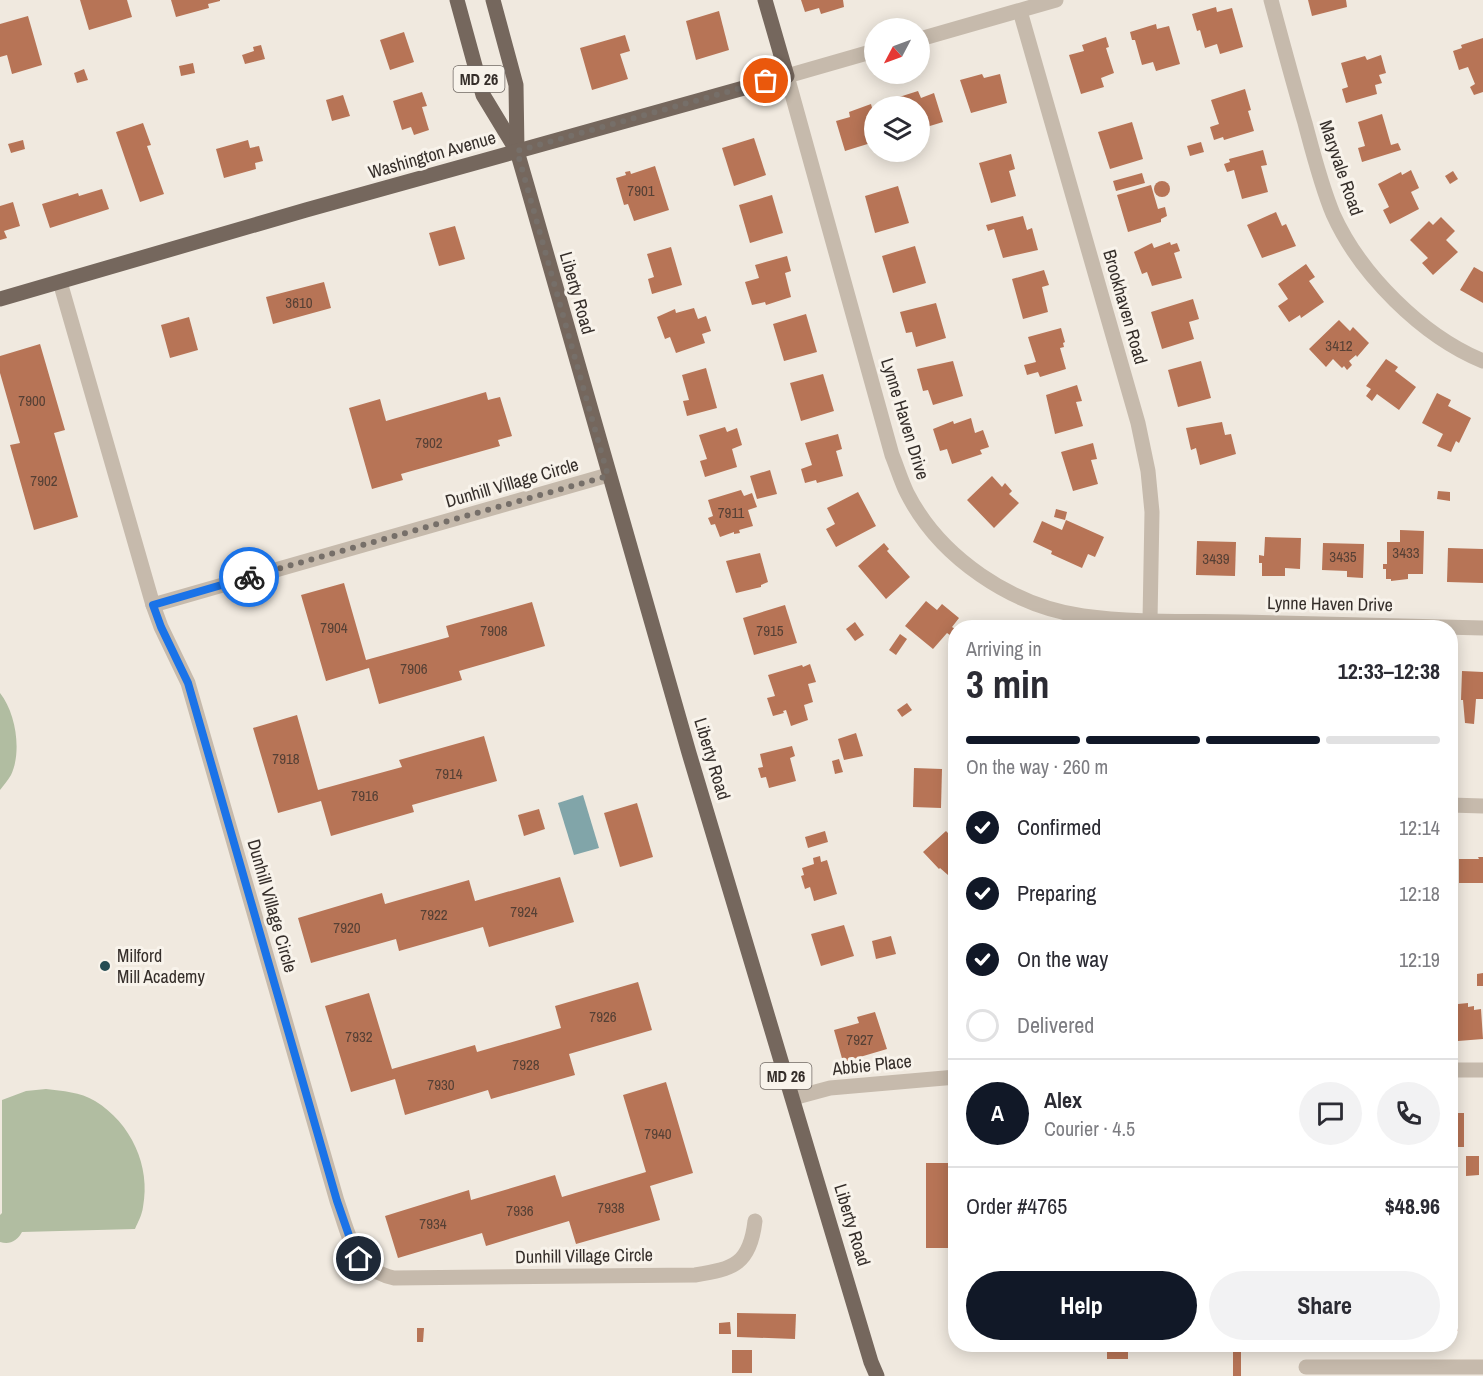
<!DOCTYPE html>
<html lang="en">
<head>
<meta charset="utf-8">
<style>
  body { margin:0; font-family:"Archivo Narrow",sans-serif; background:#f2f2f3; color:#2b2b33; height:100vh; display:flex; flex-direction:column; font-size:22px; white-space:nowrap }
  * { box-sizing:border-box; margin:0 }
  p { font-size:20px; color:#7c7c81 }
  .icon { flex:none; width:33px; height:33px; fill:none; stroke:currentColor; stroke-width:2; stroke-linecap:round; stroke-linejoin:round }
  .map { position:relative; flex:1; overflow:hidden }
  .details { position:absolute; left:948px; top:620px; width:510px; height:732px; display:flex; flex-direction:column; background:#fff; border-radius:24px; box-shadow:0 3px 15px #0003 }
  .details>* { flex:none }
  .needle { width:39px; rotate:229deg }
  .tools { position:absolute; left:864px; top:18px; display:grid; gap:12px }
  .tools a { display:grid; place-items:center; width:66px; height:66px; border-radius:50%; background:#fff; box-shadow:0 3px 15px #0003; font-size:30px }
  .pin { position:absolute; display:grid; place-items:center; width:51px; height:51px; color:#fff; margin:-26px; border:3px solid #fff; border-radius:50%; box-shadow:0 2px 6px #0007 }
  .courier { position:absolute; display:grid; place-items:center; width:60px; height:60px; margin:-30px; border:4px solid #1a73e8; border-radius:50%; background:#fff; color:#222; box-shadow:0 2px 8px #0007 }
  .headline em { font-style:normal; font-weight:800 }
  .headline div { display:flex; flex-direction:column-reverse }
  .headline { display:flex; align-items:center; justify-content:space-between; height:102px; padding:0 18px }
  h1 { font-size:39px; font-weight:800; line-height:45px }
  .bar { display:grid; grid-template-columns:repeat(4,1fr); gap:9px 6px; align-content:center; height:72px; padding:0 18px }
  .bar i { height:8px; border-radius:4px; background:#e1e1e2 }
  .bar .current { background:#111827 }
  .bar p { grid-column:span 4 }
  .line { display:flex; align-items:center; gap:15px; padding:0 18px; border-top:2px solid #e1e1e2 }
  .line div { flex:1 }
  .round { display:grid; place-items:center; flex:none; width:63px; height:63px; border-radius:32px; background:#f2f2f3 }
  ol { padding:0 18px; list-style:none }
  li { display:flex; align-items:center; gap:18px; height:66px }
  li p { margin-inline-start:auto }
  li .icon { padding:6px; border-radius:50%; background:#111827; color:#fff; stroke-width:4 }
  li:last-child { color:#7c7c81 }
  li i { width:33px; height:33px; border:3px solid #e1e1e2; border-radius:50% }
  .action { display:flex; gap:12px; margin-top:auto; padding:12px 18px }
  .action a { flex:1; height:69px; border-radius:36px; background:#111827; color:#fff; font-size:24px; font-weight:800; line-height:69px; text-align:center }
  .action a+a { background:#f2f2f3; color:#2b2b33 }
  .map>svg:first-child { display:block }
  .green { fill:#b1bda1 }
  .water { fill:#81a5a9 }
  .building { fill:#b77456 }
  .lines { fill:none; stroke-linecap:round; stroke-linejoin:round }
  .minor { stroke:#c6baac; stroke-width:15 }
  .major { stroke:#75675d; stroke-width:15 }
  .done { stroke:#766f69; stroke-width:6; stroke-dasharray:0 10.8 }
  .route { stroke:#1a73e8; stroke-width:8 }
  .poi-dot { fill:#254c52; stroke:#f8f3eb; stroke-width:2 }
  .labels { text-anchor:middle; stroke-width:6; stroke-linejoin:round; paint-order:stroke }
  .number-label { font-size:15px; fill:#564035 }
  .shield { fill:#f8f3eb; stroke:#706964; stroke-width:1.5 }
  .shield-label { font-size:16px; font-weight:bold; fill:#352e2a }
  .street-label { font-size:18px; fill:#352e2a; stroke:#f8f3eb }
  .poi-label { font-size:18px; fill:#352e2a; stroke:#f8f3eb; text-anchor:start }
</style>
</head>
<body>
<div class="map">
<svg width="1483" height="1376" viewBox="0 0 1483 1376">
  <rect width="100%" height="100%" fill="#f0e9df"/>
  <g class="green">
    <path d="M0,693C16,713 22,752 11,775C8,780 3,786 0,790Z"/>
    <path d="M46,1089C63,1091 80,1092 95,1101C131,1123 151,1166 143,1207C142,1215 138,1222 135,1229L22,1232C17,1241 10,1245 0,1242V1215L2,1213V1100L26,1091Z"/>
  </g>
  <polygon class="water" points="583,795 599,848 574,855 558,803"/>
  <g class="building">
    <polygon points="80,0 127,0 132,17 89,30"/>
    <polygon points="171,0 220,0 220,1 208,4 209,8 176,17"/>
    <polygon points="801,0 843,0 844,7 821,14 819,8 805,12"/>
    <polygon points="1308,0 1346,0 1347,7 1312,16"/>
    <polygon points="1216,7 1217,12 1232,8 1243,47 1220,54 1217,44 1205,48 1200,30 1197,31 1192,14"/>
    <polygon points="719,11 729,50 696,60 686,21"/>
    <polygon points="28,16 42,65 12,74 7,55 0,57 0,24"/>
    <polygon points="1156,24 1157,29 1169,26 1180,64 1156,71 1153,62 1142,65 1135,40 1132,40 1130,32"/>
    <polygon points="404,32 414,62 390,70 380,40"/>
    <polygon points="625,35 630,51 620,54 628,79 592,90 580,48"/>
    <polygon points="1106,37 1109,47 1106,48 1114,73 1101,78 1104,87 1081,94 1069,55 1084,51 1082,45"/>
    <polygon points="1483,38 1483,92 1474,95 1470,87 1475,84 1468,67 1459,70 1453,51 1462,48 1461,45"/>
    <polygon points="261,45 265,59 245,64 242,55 254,51 253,47"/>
    <polygon points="1381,55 1386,73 1379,75 1382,83 1375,85 1377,94 1346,103 1342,89 1348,87 1341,63 1365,56 1367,60"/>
    <polygon points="193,63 195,73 181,76 179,66"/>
    <polygon points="84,69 88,80 77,83 74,73"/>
    <polygon points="982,74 984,78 1000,74 1007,103 971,113 960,80"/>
    <polygon points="1245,89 1251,110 1248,111 1254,131 1224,140 1223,137 1214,140 1210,127 1219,124 1211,100"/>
    <polygon points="918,91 921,98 934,93 943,122 920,129 920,106 899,106 896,98"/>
    <polygon points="422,92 427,106 422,107 429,130 414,135 411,127 402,130 393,101"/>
    <polygon points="343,95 350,116 332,121 326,100"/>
    <polygon points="871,104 874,115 872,115 874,123 874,142 845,151 836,121 850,117 849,112"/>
    <polygon points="1382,114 1391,145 1398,143 1401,150 1362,162 1358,148 1365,146 1358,122"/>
    <polygon points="1132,122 1143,159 1110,169 1098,132"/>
    <polygon points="143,123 151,145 147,146 164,194 140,202 116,132"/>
    <polygon points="754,138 766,175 734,186 722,148"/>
    <polygon points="23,140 25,149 11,153 8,144"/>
    <polygon points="248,140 250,148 259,146 263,161 255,163 256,169 224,178 216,149"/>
    <polygon points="1201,142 1204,152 1190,156 1187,146"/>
    <polygon points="1263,150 1267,165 1261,166 1268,192 1242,199 1234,170 1227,172 1224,164 1230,162 1229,159"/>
    <polygon points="1011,154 1015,169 1009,171 1016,196 991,203 979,163"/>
    <polygon points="655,166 669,210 634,221 628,204 624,205 616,178 626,175 625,172 630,171 631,174"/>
    <polygon points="1411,170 1419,188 1411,192 1419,209 1390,224 1383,210 1389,207 1378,184 1401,172 1402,175"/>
    <polygon points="1453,171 1458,179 1450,184 1445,176"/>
    <polygon points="1142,173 1145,183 1116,191 1113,181"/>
    <circle cx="1162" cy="189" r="8"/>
    <polygon points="1151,185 1158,209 1165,207 1167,216 1161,219 1161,222 1128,232 1117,195"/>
    <polygon points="898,186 909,223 875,233 865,196"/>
    <polygon points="102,189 109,209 50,228 42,204 78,193 79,196"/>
    <polygon points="772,195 783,233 750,243 739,205"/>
    <polygon points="13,202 20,226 4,231 7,238 0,240 0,206"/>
    <polygon points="1276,212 1282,226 1286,224 1296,246 1262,258 1247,225"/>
    <polygon points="1023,216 1027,230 1032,228 1038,250 1003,258 994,229 988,231 986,225"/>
    <polygon points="1441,217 1455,231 1446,240 1458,252 1433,275 1422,263 1428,258 1410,240 1429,221 1433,225"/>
    <polygon points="455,226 465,259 439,266 429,233"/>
    <polygon points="1170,242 1171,245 1177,243 1180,251 1174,253 1182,278 1152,286 1147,272 1142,274 1134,252 1152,243 1154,248"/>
    <polygon points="915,246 926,283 893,293 882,256"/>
    <polygon points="671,247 682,285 652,294 648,279 654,277 647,254"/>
    <polygon points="787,256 791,271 785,273 791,297 766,305 765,302 752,305 745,282 759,278 755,265"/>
    <polygon points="1306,264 1315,277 1309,281 1324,302 1301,318 1300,315 1289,322 1278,306 1288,299 1278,284"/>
    <polygon points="1474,267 1483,272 1483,303 1460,290"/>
    <polygon points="1044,270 1049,285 1042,287 1048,312 1023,319 1012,279"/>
    <polygon points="324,282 331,308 273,324 266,297"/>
    <polygon points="1193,299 1199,319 1189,322 1194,339 1162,349 1151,312"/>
    <polygon points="936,303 946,338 916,347 912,332 906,333 900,312"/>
    <polygon points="694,308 698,319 706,316 711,331 702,334 705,343 676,353 670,337 665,339 657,317 675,309 676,313"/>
    <polygon points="806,314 817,352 784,361 773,324"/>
    <polygon points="189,317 198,350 170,358 161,325"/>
    <polygon points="1339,320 1350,331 1353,327 1369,343 1357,357 1356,355 1349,361 1352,365 1347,370 1344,366 1342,368 1333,359 1326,367 1309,349"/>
    <polygon points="1061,328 1065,342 1063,343 1064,347 1060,348 1066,369 1040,377 1038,372 1027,375 1024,365 1036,362 1028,337"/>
    <polygon points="40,344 65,430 54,433 78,517 34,530 10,445 20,443 0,373 0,356"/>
    <polygon points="1386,359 1398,367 1395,371 1416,387 1399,410 1377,394 1372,401 1366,396 1371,389 1366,386"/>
    <polygon points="953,361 963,396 933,405 928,390 923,391 917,369"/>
    <polygon points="1201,361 1211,398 1178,407 1168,370"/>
    <polygon points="706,368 717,408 687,416 683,401 689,400 682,375"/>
    <polygon points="823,374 834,411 801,421 790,383"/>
    <polygon points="1077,385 1082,401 1076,402 1083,426 1055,434 1046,395"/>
    <polygon points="486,392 488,400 500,397 512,436 498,440 500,446 401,474 403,480 372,489 349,408 380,399 386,421"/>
    <polygon points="1437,393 1451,400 1448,406 1471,418 1459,443 1456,441 1451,452 1437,446 1443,434 1422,423"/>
    <polygon points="971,418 975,433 983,430 989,447 980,450 982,454 952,464 947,449 940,451 933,429 953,421 954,424"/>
    <polygon points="1222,422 1225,435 1231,434 1236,454 1200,465 1196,448 1191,450 1186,428"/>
    <polygon points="725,427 727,432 737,428 742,445 732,449 737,467 705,477 700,461 707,459 699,435"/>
    <polygon points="838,434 842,449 836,451 843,476 817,483 816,480 805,483 801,469 812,465 805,443"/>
    <polygon points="1093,443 1097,459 1091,460 1098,484 1073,491 1061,452"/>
    <polygon points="770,470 777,494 757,499 750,476"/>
    <polygon points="992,476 1002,487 1005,483 1012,491 1009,494 1019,503 994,528 967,500"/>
    <polygon points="741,490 744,496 752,493 757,507 748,510 753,526 739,530 740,533 734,534 734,532 720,537 715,524 711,525 708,518 713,516 708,500"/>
    <polygon points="1438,491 1450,492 1450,501 1437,499"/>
    <polygon points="858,492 876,526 836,547 826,529 835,524 827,508"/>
    <polygon points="1056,509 1067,512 1065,520 1054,517"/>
    <polygon points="1066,520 1104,537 1095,557 1088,554 1082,568 1051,554 1052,551 1033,542 1042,521 1062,530"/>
    <polygon points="1400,530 1424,531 1423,574 1408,574 1408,579 1391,581 1391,579 1386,579 1386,569 1383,569 1383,564 1387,564 1387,542 1400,542"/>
    <polygon points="1265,537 1301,538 1300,569 1285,568 1285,576 1262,576 1262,563 1259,563 1259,555 1264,556"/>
    <polygon points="1197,541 1236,542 1235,576 1196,575"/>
    <polygon points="884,543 889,549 887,551 910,577 886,599 858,566"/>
    <polygon points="1323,543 1364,544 1363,578 1347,577 1347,571 1322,570"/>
    <polygon points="1448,548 1483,549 1483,583 1447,582"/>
    <polygon points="760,553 768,582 761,585 761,587 736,593 726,561"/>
    <polygon points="344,583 366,660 449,637 446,626 532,602 545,646 459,671 462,680 379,704 369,668 326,681 301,595"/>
    <polygon points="926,601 937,610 942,604 959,618 952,627 955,629 950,635 947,633 933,649 905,626"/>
    <polygon points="785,605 797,643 754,655 743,618"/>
    <polygon points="855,622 864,635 855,641 846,629"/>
    <polygon points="900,634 907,639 896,655 889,650"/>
    <polygon points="810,664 816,682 808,684 813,702 804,705 808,720 791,726 786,710 783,711 784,713 773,716 767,698 775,696 768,675 802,665 803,667"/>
    <polygon points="1462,671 1483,672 1483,699 1476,699 1474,724 1465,723 1463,700 1461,700"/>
    <polygon points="907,703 912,710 902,717 897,710"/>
    <polygon points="297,715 318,790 402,767 399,760 484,736 497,781 412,805 414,812 331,836 321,801 278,813 253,728"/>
    <polygon points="856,733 863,756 844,760 838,739"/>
    <polygon points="792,746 795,756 790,758 796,781 769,788 766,777 761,778 758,768 763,767 760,754"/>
    <polygon points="839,759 843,772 835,774 832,761"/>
    <polygon points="914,768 942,769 941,808 913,807"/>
    <polygon points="637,803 653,857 620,867 604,813"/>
    <polygon points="539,809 545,829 524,836 518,815"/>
    <polygon points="825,831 828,842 808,848 805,837"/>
    <polygon points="946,831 956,841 956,882 940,868 939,869 923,852"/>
    <polygon points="820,856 821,862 827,860 837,894 814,901 810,887 805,889 801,876 804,875 802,868 814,864 813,858"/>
    <polygon points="1478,857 1483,857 1483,883 1459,883 1459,859 1479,859"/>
    <polygon points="560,877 574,922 489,947 483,927 399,951 396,939 311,963 298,918 382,893 385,904 469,880 475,901"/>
    <polygon points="844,925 854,956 821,966 811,934"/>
    <polygon points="891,936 896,954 876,959 872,941"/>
    <polygon points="1483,973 1483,986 1477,986 1477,974"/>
    <polygon points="638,982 652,1030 569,1054 575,1075 491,1099 488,1090 405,1115 395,1079 351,1092 325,1006 369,993 392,1069 475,1045 477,1052 561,1028 555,1006"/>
    <rect x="950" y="985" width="6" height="24"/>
    <polygon points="1468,1003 1468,1007 1474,1006 1474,1010 1481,1009 1483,1039 1458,1041 1458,1004"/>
    <polygon points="875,1012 887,1049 843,1062 834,1030 859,1023 857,1017"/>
    <polygon points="666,1082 693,1173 650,1186 660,1220 576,1244 569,1221 486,1246 482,1233 398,1258 385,1216 469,1190 471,1200 555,1175 562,1197 646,1172 623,1095"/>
    <rect x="1450" y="1113" width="14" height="34"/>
    <polygon points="1466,1156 1479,1156 1479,1175 1466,1176"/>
    <rect x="926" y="1163" width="30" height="85"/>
    <polygon points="1456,1299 1458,1331 1450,1331 1450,1300"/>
    <polygon points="737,1313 796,1314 795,1339 737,1337"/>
    <polygon points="730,1322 731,1334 719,1334 719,1323"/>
    <polygon points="417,1328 424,1328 423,1342 417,1342"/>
    <rect x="1107" y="1344" width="21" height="15"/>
    <rect x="1233" y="1344" width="8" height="32"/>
    <rect x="732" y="1350" width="20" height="23"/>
  </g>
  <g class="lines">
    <g class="minor">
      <path d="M1271,0C1282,41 1293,82 1305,123C1313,153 1321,185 1333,214C1360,274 1422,336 1483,361"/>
      <polyline points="1020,11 1138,423 1148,471 1152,512 1150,620"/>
      <polyline points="920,39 1056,0"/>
      <path d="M874,51L787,76L892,455C897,467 901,481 907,493C940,558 1012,606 1083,616C1134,623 1191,621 1242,622C1322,624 1403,626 1483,628"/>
      <path d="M60,282L153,605L161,627L188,683L337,1201C349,1235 353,1269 394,1278L695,1275C734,1269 750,1264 755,1221"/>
      <polyline points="153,605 608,475"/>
      <polyline points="1450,805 1483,806"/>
      <polyline points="1450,1070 1483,1070"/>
      <polyline points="793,1098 830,1088 956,1077"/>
      <polyline points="1306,1367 1483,1367"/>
    </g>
    <g class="major">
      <polyline points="457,0 483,95 517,151"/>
      <polyline points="493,0 516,85 517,151 528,189 689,753 871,1362 877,1376"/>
      <polyline points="0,299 306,210 787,76 765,0"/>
    </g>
  </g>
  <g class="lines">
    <polyline class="done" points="249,577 608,476 517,151 766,81"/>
    <polyline class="route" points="249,577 153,605 161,627 188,683 337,1201 353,1247 359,1259"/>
  </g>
  <circle class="poi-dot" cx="105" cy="966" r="6"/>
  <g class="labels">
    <g class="number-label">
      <text x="641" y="196">7901</text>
      <text x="299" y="308">3610</text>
      <text x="1339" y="351">3412</text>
      <text x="32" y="406">7900</text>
      <text x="429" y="448">7902</text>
      <text x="44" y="486">7902</text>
      <text x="731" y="518">7911</text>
      <text x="1406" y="558">3433</text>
      <text x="1343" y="562">3435</text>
      <text x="1216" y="564">3439</text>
      <text x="334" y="633">7904</text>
      <text x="494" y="636">7908</text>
      <text x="770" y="636">7915</text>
      <text x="414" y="674">7906</text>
      <text x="286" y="764">7918</text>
      <text x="449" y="779">7914</text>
      <text x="365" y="801">7916</text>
      <text x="524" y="917">7924</text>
      <text x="434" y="920">7922</text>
      <text x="347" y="933">7920</text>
      <text x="603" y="1022">7926</text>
      <text x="359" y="1042">7932</text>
      <text x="860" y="1045">7927</text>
      <text x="526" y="1070">7928</text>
      <text x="441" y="1090">7930</text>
      <text x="658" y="1139">7940</text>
      <text x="611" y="1213">7938</text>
      <text x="520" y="1216">7936</text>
      <text x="433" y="1229">7934</text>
    </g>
    <g class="shield">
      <rect x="453.5" y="66" width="51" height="26" rx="4.5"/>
      <rect x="760.5" y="1063" width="51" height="26" rx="4.5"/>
    </g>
    <g class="shield-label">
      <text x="479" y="85">MD 26</text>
      <text x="786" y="1082">MD 26</text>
    </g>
    <g class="street-label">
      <text transform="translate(432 155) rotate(-16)" y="6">Washington Avenue</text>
      <text transform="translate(1341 168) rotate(71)" y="6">Maryvale Road</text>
      <text transform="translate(577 293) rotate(74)" y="6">Liberty Road</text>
      <text transform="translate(1125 307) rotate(74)" y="6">Brookhaven Road</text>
      <text transform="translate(905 419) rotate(73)" y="6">Lynne Haven Drive</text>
      <text transform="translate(512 483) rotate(-16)" y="6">Dunhill Village Circle</text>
      <text transform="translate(1330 604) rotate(1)" y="6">Lynne Haven Drive</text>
      <text transform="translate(712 759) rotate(73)" y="6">Liberty Road</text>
      <text transform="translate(272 906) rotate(74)" y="6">Dunhill Village Circle</text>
      <text transform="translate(872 1065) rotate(-6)" y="6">Abbie Place</text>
      <text transform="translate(852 1225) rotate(73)" y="6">Liberty Road</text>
      <text transform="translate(584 1256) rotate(-1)" y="6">Dunhill Village Circle</text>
    </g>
    <g class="poi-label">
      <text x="117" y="962">Milford<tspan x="117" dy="21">Mill Academy</tspan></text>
    </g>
  </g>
</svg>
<div class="tools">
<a><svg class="needle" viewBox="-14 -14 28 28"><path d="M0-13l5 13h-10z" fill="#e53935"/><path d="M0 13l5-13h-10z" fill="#7c7c81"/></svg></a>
<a><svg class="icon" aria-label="layers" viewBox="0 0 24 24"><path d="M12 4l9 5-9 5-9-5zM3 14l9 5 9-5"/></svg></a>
</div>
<div class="pin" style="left:766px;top:81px;background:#ea580c"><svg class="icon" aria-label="bag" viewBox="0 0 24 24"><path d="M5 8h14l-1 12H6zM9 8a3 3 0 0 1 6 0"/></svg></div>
<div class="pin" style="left:359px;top:1259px;background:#1f2937"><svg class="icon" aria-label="home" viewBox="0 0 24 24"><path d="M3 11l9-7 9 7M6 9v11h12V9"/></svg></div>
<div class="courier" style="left:249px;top:577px"><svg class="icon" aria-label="bike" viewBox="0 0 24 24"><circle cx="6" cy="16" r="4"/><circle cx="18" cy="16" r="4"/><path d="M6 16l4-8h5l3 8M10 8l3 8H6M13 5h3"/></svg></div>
<section class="details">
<div class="headline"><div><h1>3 min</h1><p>Arriving in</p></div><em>12:33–12:38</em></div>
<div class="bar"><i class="current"></i><i class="current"></i><i class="current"></i><i></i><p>On the way · 260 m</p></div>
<ol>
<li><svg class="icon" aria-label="check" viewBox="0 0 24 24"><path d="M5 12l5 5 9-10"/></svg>Confirmed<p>12:14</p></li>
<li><svg class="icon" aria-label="check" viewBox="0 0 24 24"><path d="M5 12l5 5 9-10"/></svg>Preparing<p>12:18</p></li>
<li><svg class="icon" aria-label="check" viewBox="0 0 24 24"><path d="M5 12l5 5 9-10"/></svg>On the way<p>12:19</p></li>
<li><i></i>Delivered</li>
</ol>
<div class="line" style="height:108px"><b class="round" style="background:#111827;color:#fff">A</b><div><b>Alex</b><p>Courier · 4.5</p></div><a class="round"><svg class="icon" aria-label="chat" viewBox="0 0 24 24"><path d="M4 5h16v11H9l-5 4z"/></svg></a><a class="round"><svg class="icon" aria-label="phone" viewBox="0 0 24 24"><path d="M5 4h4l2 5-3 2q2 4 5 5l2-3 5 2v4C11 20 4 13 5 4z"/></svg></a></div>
<div class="line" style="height:78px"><div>Order #4765</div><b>$48.96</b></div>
<div class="action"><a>Help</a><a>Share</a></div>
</section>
</div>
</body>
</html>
